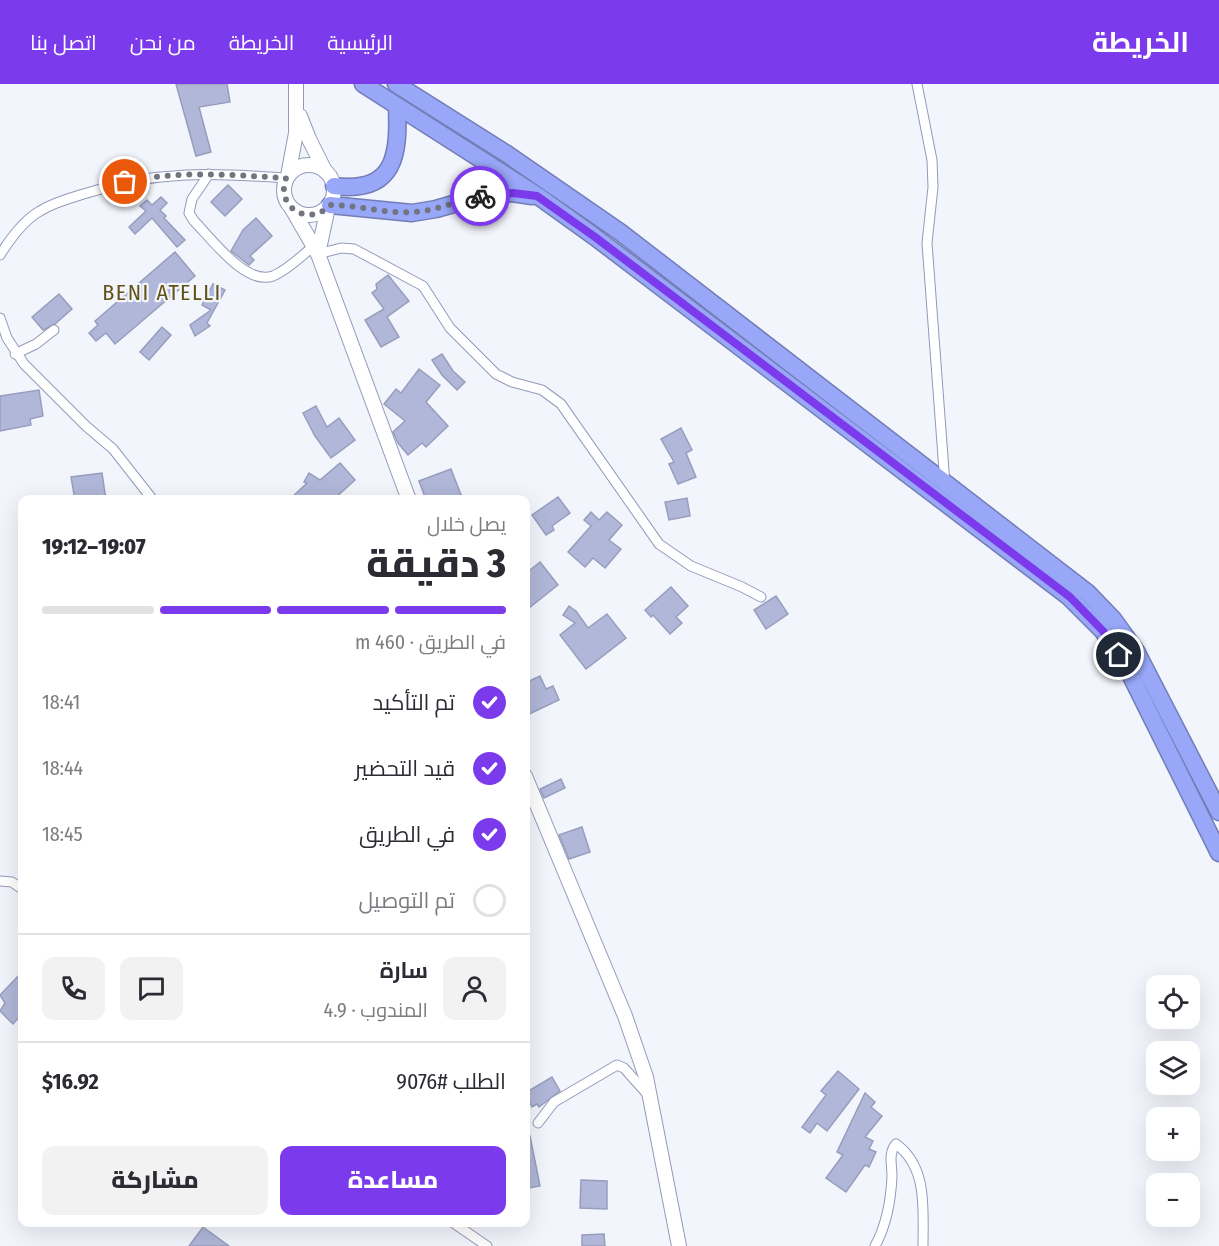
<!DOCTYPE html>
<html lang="ar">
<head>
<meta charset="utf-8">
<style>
  body { margin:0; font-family:"Fira Sans Condensed",Cairo,sans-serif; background:#f2f2f3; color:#2b2b33; direction:rtl; height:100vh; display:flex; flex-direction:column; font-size:22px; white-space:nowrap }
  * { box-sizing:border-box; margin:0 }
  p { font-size:20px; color:#7c7c81 }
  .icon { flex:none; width:33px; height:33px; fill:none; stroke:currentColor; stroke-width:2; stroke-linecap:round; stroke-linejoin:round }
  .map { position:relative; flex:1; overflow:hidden; direction:ltr }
  .drawer { position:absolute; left:18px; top:411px; width:512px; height:732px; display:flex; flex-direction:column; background:#fff; border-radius:12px; box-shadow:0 6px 24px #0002; direction:rtl }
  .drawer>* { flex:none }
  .buttons { position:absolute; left:1146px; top:891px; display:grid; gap:12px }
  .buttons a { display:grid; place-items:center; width:54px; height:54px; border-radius:12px; background:#fff; box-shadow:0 6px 24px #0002; font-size:30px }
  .pin { position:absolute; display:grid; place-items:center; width:51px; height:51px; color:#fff; margin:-26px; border:3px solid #fff; border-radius:50%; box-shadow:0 2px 6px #0007 }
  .courier { position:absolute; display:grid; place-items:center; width:60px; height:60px; margin:-30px; border:4px solid #7c3aed; border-radius:50%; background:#fff; color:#222; box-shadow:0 2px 8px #0007 }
  .summary em { font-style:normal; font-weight:800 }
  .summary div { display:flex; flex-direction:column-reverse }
  .summary { display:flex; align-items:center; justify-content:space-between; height:102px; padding:0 24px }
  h1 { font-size:39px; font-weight:800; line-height:45px }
  .bar { display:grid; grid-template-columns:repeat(4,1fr); gap:9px 6px; align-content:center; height:72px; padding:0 24px }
  .bar i { height:8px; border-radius:4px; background:#e1e1e2 }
  .bar .current { background:#7c3aed }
  .bar p { grid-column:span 4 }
  .line { display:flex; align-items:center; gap:15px; padding:0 24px; border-top:2px solid #e1e1e2 }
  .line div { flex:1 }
  .round { display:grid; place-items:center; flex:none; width:63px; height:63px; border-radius:12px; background:#f2f2f3 }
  ol { padding:0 24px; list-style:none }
  li { display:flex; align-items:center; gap:18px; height:66px }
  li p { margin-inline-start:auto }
  li .icon { padding:6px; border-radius:50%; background:#7c3aed; color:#fff; stroke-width:4 }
  li:last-child { color:#7c7c81 }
  li i { width:33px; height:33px; border:3px solid #e1e1e2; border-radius:50% }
  .cta { display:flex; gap:12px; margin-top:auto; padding:12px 24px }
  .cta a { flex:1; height:69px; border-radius:12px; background:#7c3aed; color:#fff; font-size:24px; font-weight:800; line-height:69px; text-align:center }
  .cta a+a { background:#f2f2f3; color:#2b2b33 }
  header { display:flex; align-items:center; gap:36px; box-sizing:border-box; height:84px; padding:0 30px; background:#7c3aed; color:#fff }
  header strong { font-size:28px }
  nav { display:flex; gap:33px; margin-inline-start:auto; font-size:21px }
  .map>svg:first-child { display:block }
  .building { fill:#b0b7d8; stroke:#979ebd; stroke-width:1.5 }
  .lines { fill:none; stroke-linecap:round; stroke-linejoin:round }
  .street-casing { stroke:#939ab9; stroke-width:11 }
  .secondary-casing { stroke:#939ab9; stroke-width:16 }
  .highway-casing { stroke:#737db6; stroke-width:19 }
  .street { stroke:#fff; stroke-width:9 }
  .secondary { stroke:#fff; stroke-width:14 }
  .highway { stroke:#98a7f7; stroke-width:16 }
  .done { stroke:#727580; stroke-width:6; stroke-dasharray:0 10.8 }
  .route { stroke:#7c3aed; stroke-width:8 }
  .labels { text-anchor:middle; stroke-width:4.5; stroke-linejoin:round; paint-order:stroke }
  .quarter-label { font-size:22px; letter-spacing:1.5px; fill:#615316; stroke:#f3f5fc }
</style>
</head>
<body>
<header>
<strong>الخريطة</strong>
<nav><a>الرئيسية</a><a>الخريطة</a><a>من نحن</a><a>اتصل بنا</a></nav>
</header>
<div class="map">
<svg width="1219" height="1162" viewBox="0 0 1219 1162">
  <rect width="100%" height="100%" fill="#f3f5fc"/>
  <g class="building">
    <polygon points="176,0 227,0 230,18 199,23 211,68 196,72"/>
    <polygon points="228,101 242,115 225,132 211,118"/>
    <polygon points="161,113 167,119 160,126 166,132 164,134 185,156 177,163 152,134 135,150 129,143 146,127 140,122 147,116 152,121"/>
    <polygon points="256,134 272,152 250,172 254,176 249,181 231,167 243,146"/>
    <polygon points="175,168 195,192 115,260 106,249 96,257 89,249 98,241 95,237"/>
    <polygon points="388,191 409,217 387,233 399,253 381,263 365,236 384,225 372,209 377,205 376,200"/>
    <polygon points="213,200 225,206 207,239 210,242 195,252 190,241 211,226 202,221"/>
    <polygon points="59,210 72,225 55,240 43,246 32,233"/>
    <polygon points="162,243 171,251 149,276 140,268"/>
    <polygon points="442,270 453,287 465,298 457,306 442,291 432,276"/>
    <polygon points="419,285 440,301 426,318 448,342 426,363 422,359 408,371 398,359 393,348 405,337 384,320 396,305 401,309"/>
    <polygon points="39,306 43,332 30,335 31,341 0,347 0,312"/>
    <polygon points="316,322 327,343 339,334 355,356 331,374 315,352 303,329"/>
    <polygon points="681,344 692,366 686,369 696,393 678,400 669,380 674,378 661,355"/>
    <polygon points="340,379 355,396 333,416 289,416 307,399 304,398 309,389 320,396"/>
    <polygon points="451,385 463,416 426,416 419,397"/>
    <polygon points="102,389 106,416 75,416 71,393"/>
    <polygon points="558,413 570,429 552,442 554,446 546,451 532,431"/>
    <polygon points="687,414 690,432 669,436 665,418"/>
    <polygon points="591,428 599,436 607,428 622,441 609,456 621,465 605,484 593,474 585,483 568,468 591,442 584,436"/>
    <polygon points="540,478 558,501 529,524 525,519 525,490"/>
    <polygon points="671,503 688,522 676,533 682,539 670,550 653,531 651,533 645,526"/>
    <polygon points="776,512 788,530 766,545 754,526"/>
    <polygon points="569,522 576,527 588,544 607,530 626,554 586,585 560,551 575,539 563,531"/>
    <polygon points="540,592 546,605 553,602 559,616 525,632 525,599"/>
    <polygon points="561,695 565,704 544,714 540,705"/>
    <polygon points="582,743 590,768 569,775 559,751"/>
    <polygon points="22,888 22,930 13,940 0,927 5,919 0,911"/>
    <polygon points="838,987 859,1005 827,1047 817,1039 810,1049 802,1043 826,1011 821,1007"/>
    <polygon points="552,993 560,1007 539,1023 537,1020 532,1023 525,1009"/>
    <polygon points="865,1009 875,1018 871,1023 882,1032 865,1053 873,1057 869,1065 876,1068 869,1083 865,1081 846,1108 826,1094 843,1071 837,1068"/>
    <polygon points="525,1052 530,1052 540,1102 529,1104 527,1095 525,1096"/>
    <polygon points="581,1096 607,1097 607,1125 580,1124"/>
    <polygon points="203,1143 229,1162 189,1162"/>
    <polygon points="604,1150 605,1162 582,1162 582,1151"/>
  </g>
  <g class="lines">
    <g class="street-casing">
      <g id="street">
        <polyline points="917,0 932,76 933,103 927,159 945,400"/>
        <path d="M209,90L192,115L189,129L194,137C212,155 246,202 273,192C288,186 302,171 314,162"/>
        <polyline points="318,170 341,164 354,165 423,202 450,244 496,290 512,298 542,306 561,320 659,460 691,482 742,503 761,513"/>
        <path d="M0,171C10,155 24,136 40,127C54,118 71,114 87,109C157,86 214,89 286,94"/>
        <polyline points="0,234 7,254 24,280 86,342 113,365 153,416"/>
        <polyline points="15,270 36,260 54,246"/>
        <polyline points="0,797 12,798 22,805"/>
        <polyline points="538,1039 554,1018 617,981 624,984 649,1012"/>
        <polyline points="452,1138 487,1162"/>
        <path d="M875,1162C886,1142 891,1115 892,1092C892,1081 888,1069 896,1060C928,1083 923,1126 923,1162"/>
      </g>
    </g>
    <g class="secondary-casing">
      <g id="secondary">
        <polyline points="300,32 309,55 325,87"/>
        <circle cx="309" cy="106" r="25"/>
        <polyline points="288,92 296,49 296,0"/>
        <polyline points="292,125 318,170 409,416"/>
        <polyline points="318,170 328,123"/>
        <polyline points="525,692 625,932 646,993 679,1162"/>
      </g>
    </g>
    <g class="highway-casing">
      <g id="highway">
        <polyline points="363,0 538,112 595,153 1069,513 1103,547 1127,584 1219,769"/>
        <polyline points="396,0 507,70 620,148 1088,509 1113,535 1136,567 1219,728"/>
        <path d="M334,102C396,110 399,70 397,22"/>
        <polyline points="330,121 412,129 436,125 485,111 512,109 532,112"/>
      </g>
    </g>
    <use href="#street" class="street"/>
    <use href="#secondary" class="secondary"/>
    <use href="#highway" class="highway"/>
  </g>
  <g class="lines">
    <path class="done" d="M125,98C179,86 232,91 286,94C275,123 309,144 330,121C358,121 385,130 413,128C436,127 457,117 480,112"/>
    <polyline class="route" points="480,112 513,109 537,112 595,153 1070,513 1103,547 1119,571"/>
  </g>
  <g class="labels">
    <g class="quarter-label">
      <text x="162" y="216">BENI ATELLI</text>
    </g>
  </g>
</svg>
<div class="buttons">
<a><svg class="icon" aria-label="locate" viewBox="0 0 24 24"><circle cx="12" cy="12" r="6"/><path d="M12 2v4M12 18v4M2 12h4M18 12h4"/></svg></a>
<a><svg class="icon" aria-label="layers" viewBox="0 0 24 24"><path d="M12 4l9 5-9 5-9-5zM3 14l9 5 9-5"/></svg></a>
<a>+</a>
<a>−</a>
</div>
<div class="pin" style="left:125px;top:98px;background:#ea580c"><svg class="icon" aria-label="bag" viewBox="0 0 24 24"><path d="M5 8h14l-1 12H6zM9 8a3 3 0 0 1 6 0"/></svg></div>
<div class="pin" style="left:1119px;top:571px;background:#1f2937"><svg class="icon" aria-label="home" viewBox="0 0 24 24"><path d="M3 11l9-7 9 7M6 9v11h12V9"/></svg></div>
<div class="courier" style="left:480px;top:112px"><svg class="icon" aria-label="bike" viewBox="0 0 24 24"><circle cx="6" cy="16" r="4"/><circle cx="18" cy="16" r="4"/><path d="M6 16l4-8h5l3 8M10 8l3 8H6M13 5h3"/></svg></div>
<section class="drawer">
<div class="summary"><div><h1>3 دقيقة</h1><p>يصل خلال</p></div><em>19:07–19:12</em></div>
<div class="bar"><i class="current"></i><i class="current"></i><i class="current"></i><i></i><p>في الطريق · 460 m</p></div>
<ol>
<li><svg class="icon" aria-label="check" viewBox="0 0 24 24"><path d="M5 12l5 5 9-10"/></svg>تم التأكيد<p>18:41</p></li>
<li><svg class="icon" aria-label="check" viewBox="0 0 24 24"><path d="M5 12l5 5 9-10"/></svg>قيد التحضير<p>18:44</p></li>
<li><svg class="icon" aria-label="check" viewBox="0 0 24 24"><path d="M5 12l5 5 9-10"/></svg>في الطريق<p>18:45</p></li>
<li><i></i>تم التوصيل</li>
</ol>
<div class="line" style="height:108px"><a class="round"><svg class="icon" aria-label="person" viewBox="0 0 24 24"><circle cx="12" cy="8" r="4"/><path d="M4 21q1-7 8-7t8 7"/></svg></a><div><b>سارة</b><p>المندوب · 4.9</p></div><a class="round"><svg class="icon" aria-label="chat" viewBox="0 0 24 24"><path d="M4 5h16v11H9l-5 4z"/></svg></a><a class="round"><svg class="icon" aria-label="phone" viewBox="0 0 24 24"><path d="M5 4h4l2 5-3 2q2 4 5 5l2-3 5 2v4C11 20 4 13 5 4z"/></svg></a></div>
<div class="line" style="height:78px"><div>الطلب #9076</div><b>$16.92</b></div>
<div class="cta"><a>مساعدة</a><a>مشاركة</a></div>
</section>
</div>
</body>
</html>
